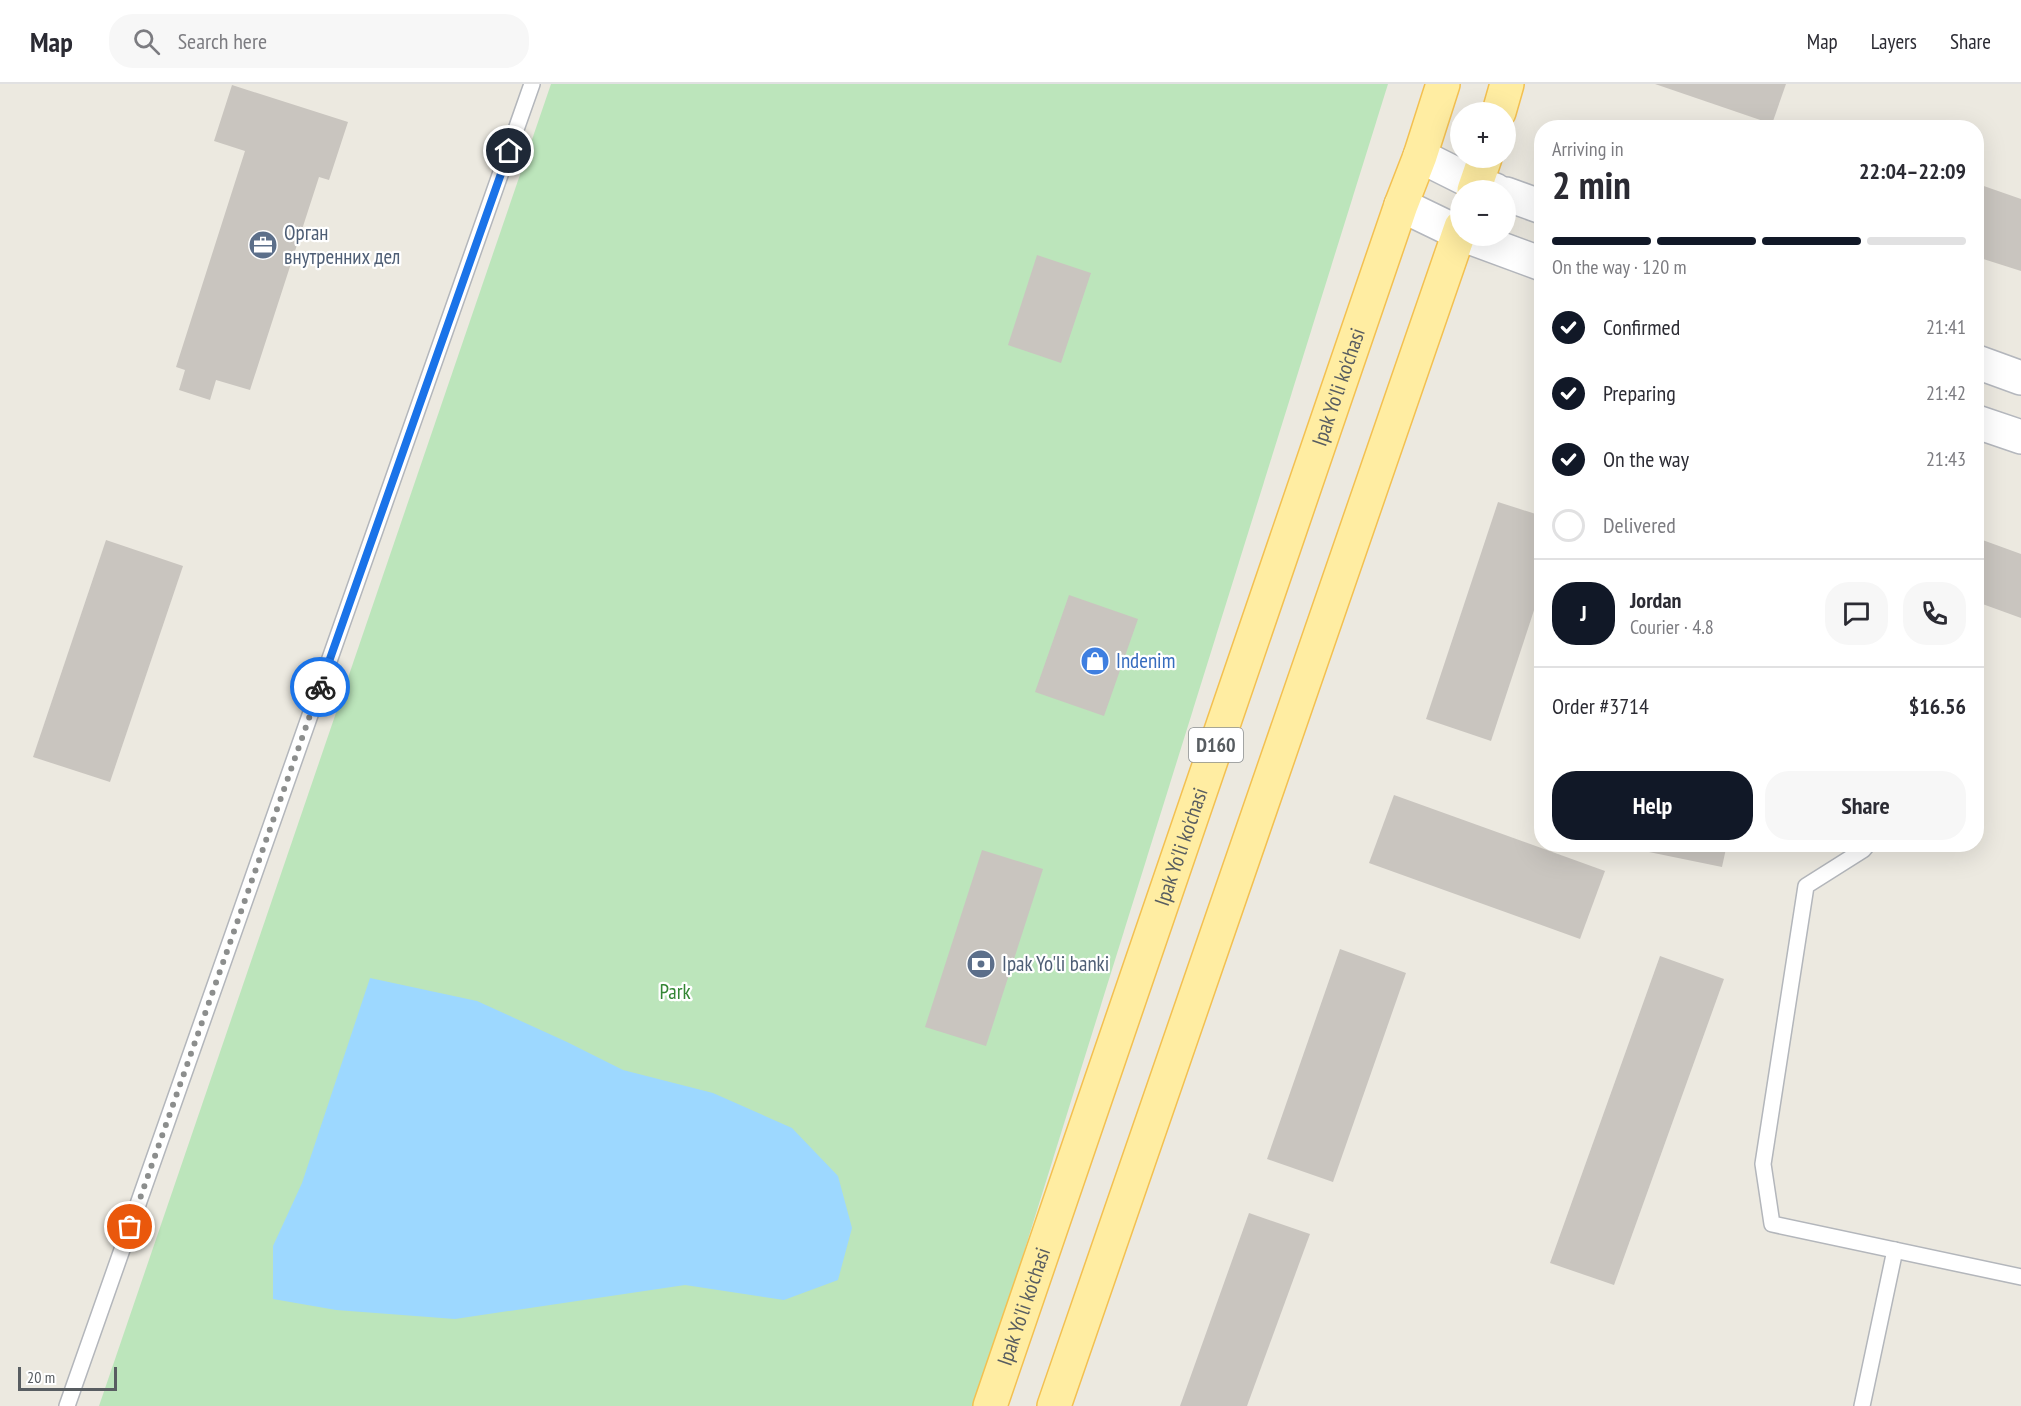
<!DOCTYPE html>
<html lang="en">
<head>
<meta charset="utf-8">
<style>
  body { margin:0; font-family:"PT Sans Narrow",sans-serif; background:#f7f7f7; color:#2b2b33; height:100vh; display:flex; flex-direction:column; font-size:22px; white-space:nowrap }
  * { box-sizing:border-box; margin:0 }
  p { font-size:20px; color:#7c7c81 }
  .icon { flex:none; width:33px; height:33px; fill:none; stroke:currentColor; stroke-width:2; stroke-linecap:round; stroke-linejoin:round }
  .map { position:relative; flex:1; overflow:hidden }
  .side { position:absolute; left:1534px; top:36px; width:450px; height:732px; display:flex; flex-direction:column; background:#fff; border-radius:24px; box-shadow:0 6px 24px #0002 }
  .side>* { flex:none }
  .fabs { position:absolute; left:1450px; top:18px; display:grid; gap:12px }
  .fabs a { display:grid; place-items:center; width:66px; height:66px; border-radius:50%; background:#fff; box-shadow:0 6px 24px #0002; font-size:30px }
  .scale { position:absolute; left:18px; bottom:15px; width:99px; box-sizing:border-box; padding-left:6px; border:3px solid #585d61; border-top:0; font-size:16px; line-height:21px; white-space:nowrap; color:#585d61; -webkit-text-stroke:4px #fff; paint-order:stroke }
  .pin { position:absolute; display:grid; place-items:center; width:51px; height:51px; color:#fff; margin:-26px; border:3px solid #fff; border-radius:50%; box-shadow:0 2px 6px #0007 }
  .courier { position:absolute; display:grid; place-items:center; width:60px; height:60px; margin:-30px; border:4px solid #1a73e8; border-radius:50%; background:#fff; color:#222; box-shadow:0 2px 8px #0007 }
  .headline em { font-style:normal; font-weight:700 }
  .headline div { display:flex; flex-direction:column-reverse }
  .headline { display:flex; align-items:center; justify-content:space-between; height:102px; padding:0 18px }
  h1 { font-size:39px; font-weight:700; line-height:45px }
  .bar { display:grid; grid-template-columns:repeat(4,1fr); gap:9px 6px; align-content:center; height:72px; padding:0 18px }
  .bar i { height:8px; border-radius:4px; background:#e1e1e2 }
  .bar .selected { background:#111827 }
  .bar p { grid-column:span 4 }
  .line { display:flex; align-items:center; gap:15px; padding:0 18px; border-top:2px solid #e1e1e2 }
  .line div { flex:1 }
  .round { display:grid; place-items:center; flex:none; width:63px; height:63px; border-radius:24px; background:#f7f7f7 }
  ol { padding:0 18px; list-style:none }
  li { display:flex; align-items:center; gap:18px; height:66px }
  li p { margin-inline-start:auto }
  li .icon { padding:6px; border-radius:50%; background:#111827; color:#fff; stroke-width:4 }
  li:last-child { color:#7c7c81 }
  li i { width:33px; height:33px; border:3px solid #e1e1e2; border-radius:50% }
  .primary-button { display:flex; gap:12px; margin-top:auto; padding:12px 18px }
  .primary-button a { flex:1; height:69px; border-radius:24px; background:#111827; color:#fff; font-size:24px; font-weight:700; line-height:69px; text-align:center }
  .primary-button a+a { background:#f7f7f7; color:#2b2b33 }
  header { display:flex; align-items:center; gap:36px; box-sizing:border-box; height:84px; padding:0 30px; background:#fff; border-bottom:2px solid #e1e1e2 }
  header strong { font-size:28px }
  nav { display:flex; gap:33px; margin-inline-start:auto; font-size:21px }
  .search { width:420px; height:54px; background:#f7f7f7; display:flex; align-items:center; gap:15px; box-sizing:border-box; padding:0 21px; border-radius:24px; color:#7c7c81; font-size:22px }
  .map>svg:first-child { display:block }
  .green { fill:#bce5bb }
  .water { fill:#9dd8ff }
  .building { fill:#c9c5bf }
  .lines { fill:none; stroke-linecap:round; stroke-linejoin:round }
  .lane-casing { stroke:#b3b6bb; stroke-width:18 }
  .secondary-casing { stroke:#b4b7bd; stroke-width:36 }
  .primary-casing { stroke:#f3c051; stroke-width:36 }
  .lane { stroke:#fff; stroke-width:15 }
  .secondary { stroke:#fff; stroke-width:33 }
  .primary { stroke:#ffeda2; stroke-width:33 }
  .done { stroke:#8c8e8d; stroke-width:6; stroke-dasharray:0 10.8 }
  .route { stroke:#1a73e8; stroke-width:8 }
  .labels { text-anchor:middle; stroke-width:4.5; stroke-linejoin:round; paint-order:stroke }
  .shield { fill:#fff; stroke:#8a8e90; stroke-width:1.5 }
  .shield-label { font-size:20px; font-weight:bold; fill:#585d61 }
  .service-label { font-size:21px; fill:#4e5e75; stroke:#fff; text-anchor:start }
  .street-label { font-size:21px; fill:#585d61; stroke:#fff }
  .shop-label { font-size:21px; fill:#366cbe; stroke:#fff; text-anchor:start }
  .park-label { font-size:21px; fill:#338634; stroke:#fff }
</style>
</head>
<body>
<header>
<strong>Map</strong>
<div class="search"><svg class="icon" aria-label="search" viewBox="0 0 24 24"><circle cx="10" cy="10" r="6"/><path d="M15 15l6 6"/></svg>Search here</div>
<nav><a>Map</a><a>Layers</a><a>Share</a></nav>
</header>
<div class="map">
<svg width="2021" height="1322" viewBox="0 0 2021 1322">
  <rect width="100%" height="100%" fill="#ece9e0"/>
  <polygon class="green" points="551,0 1388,0 976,1322 99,1322"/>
  <polygon class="water" points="370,894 477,917 567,958 623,986 713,1009 792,1044 838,1092 852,1144 838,1196 784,1216 685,1201 455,1235 336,1226 273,1215 273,1162 302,1099"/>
  <g class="building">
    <polygon points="1655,0 1786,0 1772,40"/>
    <polygon points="232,1 348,38 329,96 319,93 250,306 216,296 210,316 179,306 185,286 176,283 245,67 214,57"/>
    <polygon points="1978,100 2021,115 2021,187 1977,173"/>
    <polygon points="1037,171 1091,189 1061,279 1008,261"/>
    <polygon points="1498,418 1542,432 1542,502 1491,657 1426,635"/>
    <polygon points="1977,454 2021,470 2021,534 1977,518"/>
    <polygon points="106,456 183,482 110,698 33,673"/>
    <polygon points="1069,511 1138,535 1104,632 1035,608"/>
    <polygon points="1394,711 1605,787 1580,855 1369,779"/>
    <polygon points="1646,760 1727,760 1722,783 1644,767"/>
    <polygon points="982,766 1043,785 986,962 925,943"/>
    <polygon points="1340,865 1406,889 1333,1098 1267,1075"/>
    <polygon points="1660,872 1724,895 1614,1201 1550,1179"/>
    <polygon points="1249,1129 1310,1150 1247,1322 1180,1322"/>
  </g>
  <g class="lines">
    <g class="lane-casing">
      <g id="lane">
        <polyline points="1868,760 1863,766 1806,802 1763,1080 1772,1140 2021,1193"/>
        <polyline points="67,1322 532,0"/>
        <polyline points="1862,1322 1895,1166"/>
      </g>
    </g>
    <g class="secondary-casing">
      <g id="secondary">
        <polyline points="1420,72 1476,100 1495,106"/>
        <polyline points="1506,110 1542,123"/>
        <polyline points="1401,121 1461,150"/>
        <polyline points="1466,152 1542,180"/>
        <polyline points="1977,278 2021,294"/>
        <polyline points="1977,338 2021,353"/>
      </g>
    </g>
    <g class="primary-casing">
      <g id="primary">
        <polyline points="1499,28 1507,0"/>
        <polyline points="1474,106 1485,74"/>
        <path id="s1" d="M990,1322L1401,121L1420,72L1443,0"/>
        <polyline points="1054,1322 1461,143"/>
      </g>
    </g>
    <use href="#lane" class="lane"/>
    <use href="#secondary" class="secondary"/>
    <use href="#primary" class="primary"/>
  </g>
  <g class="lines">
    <polyline class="done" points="130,1143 320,603"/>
    <polyline class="route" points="320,603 509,67"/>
  </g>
  <defs>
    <g id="office-disc" transform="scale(1.5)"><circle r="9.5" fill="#5c6f8a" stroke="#fff"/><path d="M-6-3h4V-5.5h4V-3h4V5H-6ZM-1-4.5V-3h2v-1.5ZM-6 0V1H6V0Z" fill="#fff"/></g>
    <g id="shop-disc" transform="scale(1.5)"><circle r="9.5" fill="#3f7fe0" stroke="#fff"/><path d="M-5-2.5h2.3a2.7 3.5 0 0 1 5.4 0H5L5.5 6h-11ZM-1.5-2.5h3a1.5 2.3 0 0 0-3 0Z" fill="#fff"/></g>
    <g id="bank-disc" transform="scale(1.5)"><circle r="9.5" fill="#5c6f8a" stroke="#fff"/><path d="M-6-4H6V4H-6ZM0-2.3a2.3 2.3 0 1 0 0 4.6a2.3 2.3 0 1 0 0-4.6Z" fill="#fff"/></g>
  </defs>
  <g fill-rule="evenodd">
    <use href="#office-disc" x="263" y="161"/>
    <use href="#shop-disc" x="1095" y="577"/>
    <use href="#bank-disc" x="981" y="880"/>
  </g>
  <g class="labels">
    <rect class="shield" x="1189" y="644" width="54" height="34" rx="4.5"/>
    <g class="shield-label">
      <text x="1216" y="668">D160</text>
    </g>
    <g class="service-label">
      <text x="284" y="156">Орган<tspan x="284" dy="24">внутренних дел</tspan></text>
      <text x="1002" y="887">Ipak Yo'li banki</text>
    </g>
    <g class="street-label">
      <text dy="7" stroke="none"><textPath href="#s1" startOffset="1077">Ipak Yo'li ko'chasi</textPath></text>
      <text dy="7" stroke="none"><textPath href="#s1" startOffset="591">Ipak Yo'li ko'chasi</textPath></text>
      <text dy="7" stroke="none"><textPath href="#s1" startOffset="105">Ipak Yo'li ko'chasi</textPath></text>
    </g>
    <g class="shop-label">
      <text x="1116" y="584">Indenim</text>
    </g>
    <g class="park-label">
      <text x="675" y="915">Park</text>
    </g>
  </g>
</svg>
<div class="fabs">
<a>+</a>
<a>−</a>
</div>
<div class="scale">20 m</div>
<div class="pin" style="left:130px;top:1143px;background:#ea580c"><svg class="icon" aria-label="bag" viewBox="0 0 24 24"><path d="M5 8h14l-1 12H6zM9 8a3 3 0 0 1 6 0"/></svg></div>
<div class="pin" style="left:509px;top:67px;background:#1f2937"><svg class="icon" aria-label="home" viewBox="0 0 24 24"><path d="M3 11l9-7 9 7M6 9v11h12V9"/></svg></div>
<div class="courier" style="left:320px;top:603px"><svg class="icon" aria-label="bike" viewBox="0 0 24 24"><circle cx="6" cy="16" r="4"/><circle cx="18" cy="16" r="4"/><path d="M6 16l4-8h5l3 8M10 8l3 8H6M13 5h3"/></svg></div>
<section class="side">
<div class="headline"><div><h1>2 min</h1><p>Arriving in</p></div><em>22:04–22:09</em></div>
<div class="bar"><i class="selected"></i><i class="selected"></i><i class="selected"></i><i></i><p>On the way · 120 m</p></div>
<ol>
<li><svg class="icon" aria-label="check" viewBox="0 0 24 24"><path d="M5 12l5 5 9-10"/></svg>Confirmed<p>21:41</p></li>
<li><svg class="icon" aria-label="check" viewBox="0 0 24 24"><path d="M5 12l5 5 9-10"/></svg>Preparing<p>21:42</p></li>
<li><svg class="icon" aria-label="check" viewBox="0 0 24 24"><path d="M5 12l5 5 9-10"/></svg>On the way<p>21:43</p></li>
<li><i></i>Delivered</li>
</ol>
<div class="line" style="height:108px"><b class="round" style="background:#111827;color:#fff">J</b><div><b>Jordan</b><p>Courier · 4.8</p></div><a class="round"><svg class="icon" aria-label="chat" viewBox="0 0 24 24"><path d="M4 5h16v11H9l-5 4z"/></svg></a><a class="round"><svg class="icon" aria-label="phone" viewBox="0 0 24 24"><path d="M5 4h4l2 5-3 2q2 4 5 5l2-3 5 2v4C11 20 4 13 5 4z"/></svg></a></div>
<div class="line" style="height:78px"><div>Order #3714</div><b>$16.56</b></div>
<div class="primary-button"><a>Help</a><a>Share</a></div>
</section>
</div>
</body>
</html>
